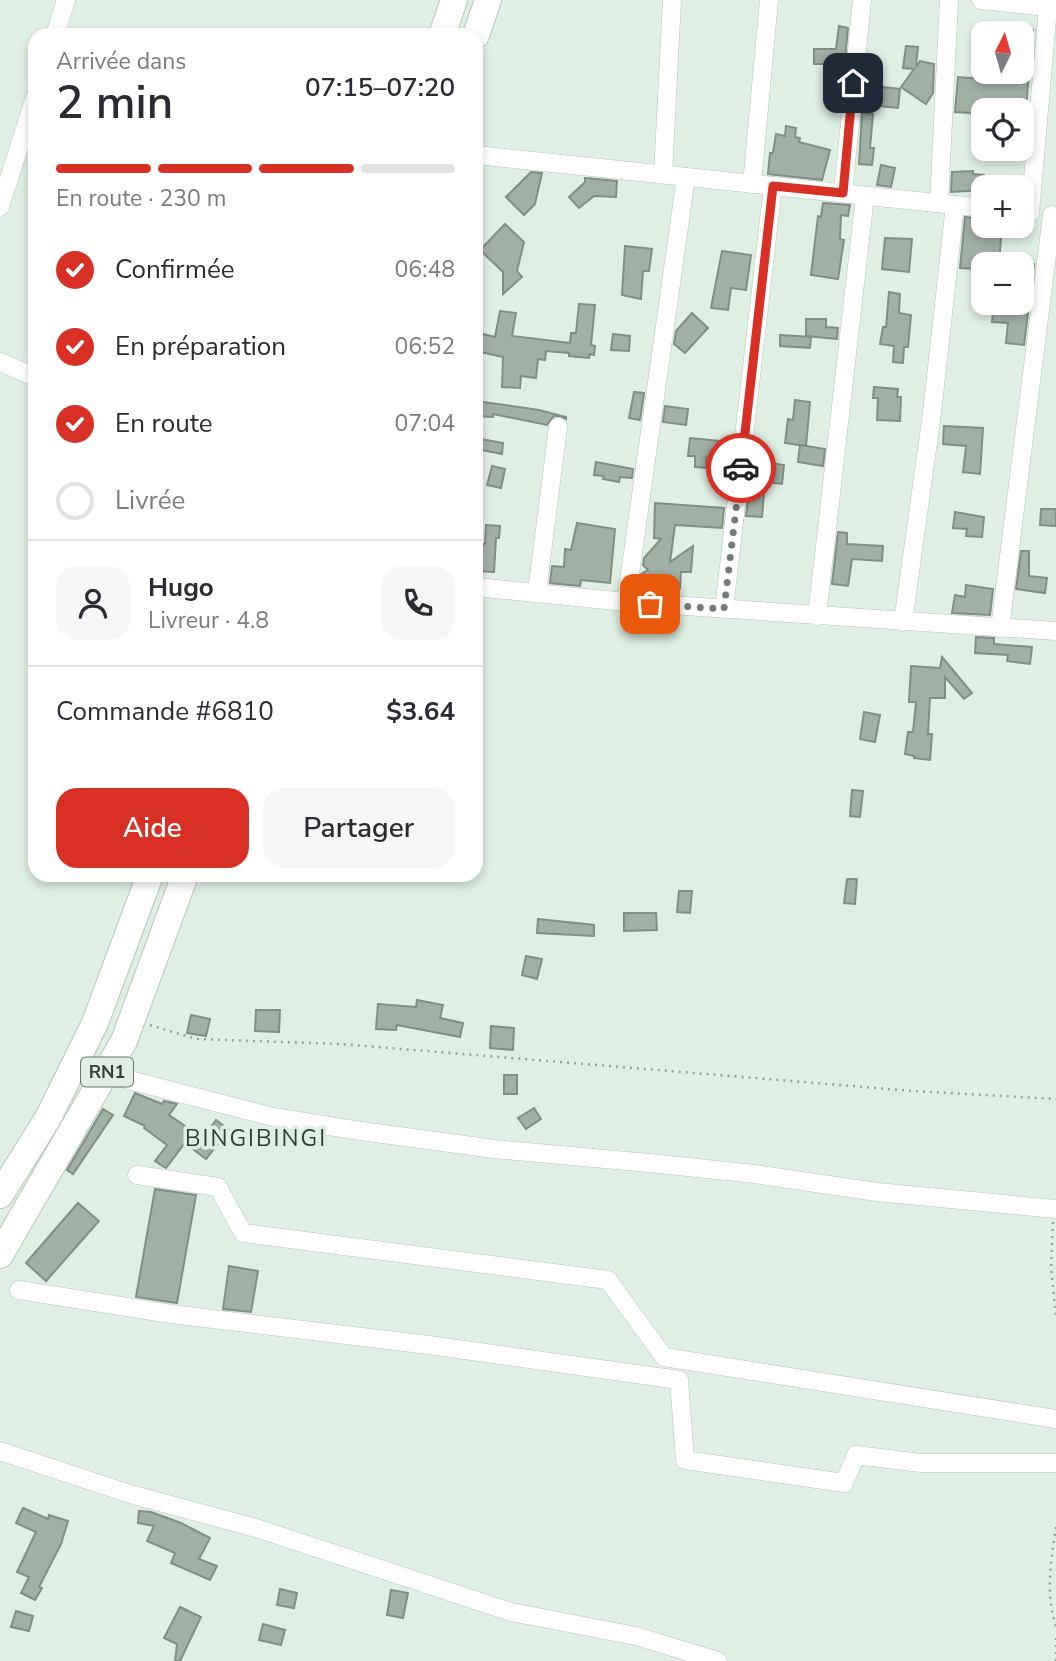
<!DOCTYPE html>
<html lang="fr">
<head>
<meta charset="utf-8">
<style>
  body { margin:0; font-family:"Nunito Sans",sans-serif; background:#f7f7f7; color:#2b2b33; height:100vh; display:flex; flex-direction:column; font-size:26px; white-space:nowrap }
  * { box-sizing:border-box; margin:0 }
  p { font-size:23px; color:#7c7c81 }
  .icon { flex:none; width:38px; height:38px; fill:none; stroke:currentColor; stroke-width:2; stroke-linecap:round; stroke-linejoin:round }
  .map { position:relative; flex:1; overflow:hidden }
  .sheet { position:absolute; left:28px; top:28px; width:455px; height:854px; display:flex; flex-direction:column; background:#fff; border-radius:21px; box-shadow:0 4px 10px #0003 }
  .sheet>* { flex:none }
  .needle { width:46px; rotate:5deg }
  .fabs { position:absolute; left:971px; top:21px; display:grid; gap:14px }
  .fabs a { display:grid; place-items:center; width:63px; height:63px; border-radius:14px; background:#fff; box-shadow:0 4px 10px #0003; font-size:35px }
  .pin { position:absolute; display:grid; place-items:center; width:60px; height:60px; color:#fff; margin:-30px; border-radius:14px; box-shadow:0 4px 10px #0006 }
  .courier { position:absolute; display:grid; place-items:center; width:70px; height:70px; margin:-35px; border:5px solid #d93025; border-radius:50%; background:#fff; color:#222; box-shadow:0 2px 9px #0007 }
  .summary em { font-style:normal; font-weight:600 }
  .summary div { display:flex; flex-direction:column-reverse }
  .summary { display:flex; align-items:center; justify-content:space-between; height:119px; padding:0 28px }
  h1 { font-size:46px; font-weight:600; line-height:52px }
  .bar { display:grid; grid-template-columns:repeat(4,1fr); gap:10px 7px; align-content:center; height:84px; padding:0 28px }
  .bar i { height:9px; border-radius:5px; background:#e1e1e2 }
  .bar .selected { background:#d93025 }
  .bar p { grid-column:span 4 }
  .line { display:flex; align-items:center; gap:18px; padding:0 28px; border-top:2px solid #e1e1e2 }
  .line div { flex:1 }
  .round { display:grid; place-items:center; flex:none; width:74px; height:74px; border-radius:21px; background:#f7f7f7 }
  ol { padding:0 28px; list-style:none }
  li { display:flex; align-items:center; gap:21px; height:77px }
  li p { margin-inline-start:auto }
  li .icon { padding:7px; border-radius:50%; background:#d93025; color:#fff; stroke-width:4 }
  li:last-child { color:#7c7c81 }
  li i { width:38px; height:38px; border:4px solid #e1e1e2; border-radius:50% }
  .action { display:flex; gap:14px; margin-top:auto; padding:14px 28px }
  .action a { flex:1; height:80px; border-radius:21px; background:#d93025; color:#fff; font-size:28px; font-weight:600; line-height:80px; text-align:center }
  .action a+a { background:#f7f7f7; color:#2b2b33 }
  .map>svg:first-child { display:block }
  .building { fill:#a1b0a5; stroke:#808e83; stroke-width:2 }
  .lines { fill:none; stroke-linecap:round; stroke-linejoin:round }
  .minor-casing { stroke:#b7c6ba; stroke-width:19 }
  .highway-casing { stroke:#b7c6ba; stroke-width:28 }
  .path { stroke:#95a198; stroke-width:2.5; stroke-dasharray:2 5; stroke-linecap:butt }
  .minor { stroke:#fff; stroke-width:18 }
  .highway { stroke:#fff; stroke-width:26 }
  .done { stroke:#727d75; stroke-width:7; stroke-dasharray:0 12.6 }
  .route { stroke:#d93025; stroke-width:9 }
  .labels { text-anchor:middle; stroke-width:7; stroke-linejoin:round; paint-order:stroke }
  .shield { fill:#dfefe3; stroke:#6a746d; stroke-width:2 }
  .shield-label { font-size:18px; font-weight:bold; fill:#383f3a }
  .quarter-label { font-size:23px; letter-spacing:2px; fill:#323e35; stroke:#dfefe3 }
</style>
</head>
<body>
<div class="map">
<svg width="1056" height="1661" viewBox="0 0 1056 1661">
  <rect width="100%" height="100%" fill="#dfefe3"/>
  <g class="building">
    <polygon points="839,26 848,28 843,79 829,78 830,64 814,64 814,49 836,49"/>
    <polygon points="1022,29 1033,30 1030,70 1022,70"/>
    <polygon points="906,46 918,47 916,67 920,61 934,64 933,93 926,104 901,87 914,69 903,68"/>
    <polygon points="1003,72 1029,72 1026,110 984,110 984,114 955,112 958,77 994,80 995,78 1002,78"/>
    <polygon points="882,87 900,89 898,108 879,106"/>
    <polygon points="862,113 873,114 870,148 874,148 872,165 859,164"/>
    <polygon points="786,126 796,128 795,137 800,138 799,142 830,150 822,180 768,174 770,153 773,153 776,134 785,136"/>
    <polygon points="881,165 895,168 891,187 877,185"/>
    <polygon points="973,171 973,174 984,175 984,190 951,192 952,172"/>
    <polygon points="531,172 542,173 535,204 524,215 506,197"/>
    <polygon points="585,178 617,181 616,197 594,196 579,208 569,197 585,182"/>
    <polygon points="823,203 850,205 848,216 841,215 840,239 844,240 838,279 811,275 818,216 821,217"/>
    <polygon points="965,217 984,219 984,226 1002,226 999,264 976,263 975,269 960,268"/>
    <polygon points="505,224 524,242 517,271 522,277 503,294 503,272 480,250"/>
    <polygon points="885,238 912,239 909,272 882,269"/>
    <polygon points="625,246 652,249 649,271 643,271 641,299 622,295"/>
    <polygon points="722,251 751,255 746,290 731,288 728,310 711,308"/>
    <polygon points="1027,263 1034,264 1024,345 1006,343 1008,323 992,322 993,311 1009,312 1010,308 1017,308 1018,303 1023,303"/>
    <polygon points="889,292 900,294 899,313 911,315 908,347 904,347 903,363 893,362 894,346 880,344 883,327 886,327"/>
    <polygon points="579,304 595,305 591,345 595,346 594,355 590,354 589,358 569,356 569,353 546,351 545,360 538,359 536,378 521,376 520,388 502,387 503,357 476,351 479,333 495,337 500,311 516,313 512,336 570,343 571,333 576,333"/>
    <polygon points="692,313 708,328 685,353 674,344 676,331"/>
    <polygon points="806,319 826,319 826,327 838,328 837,339 806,336"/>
    <polygon points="613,334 630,336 629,351 611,350"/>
    <polygon points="780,335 811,337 810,348 780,346"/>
    <polygon points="874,387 898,389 897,397 901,397 900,421 877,420 878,398 873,398"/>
    <polygon points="634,392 644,393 640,420 629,418"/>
    <polygon points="795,400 810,402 806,446 785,443 788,419 793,420"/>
    <polygon points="476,401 539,410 566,417 566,419 560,416 554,416 547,425 493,414 493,417 476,416"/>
    <polygon points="665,406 688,409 686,425 663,422"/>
    <polygon points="944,426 983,428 980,474 963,472 966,446 943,444"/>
    <polygon points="476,438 503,443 502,454 476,449"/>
    <polygon points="690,438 719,441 718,459 706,457 706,468 695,467 695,456 688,456"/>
    <polygon points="800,445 825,449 823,466 798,462"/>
    <polygon points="753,460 784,465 782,484 765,482 762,517 746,516"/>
    <polygon points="596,462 633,469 632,478 620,477 619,482 603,479 604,476 594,475"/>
    <polygon points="492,466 505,469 501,488 487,485"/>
    <polygon points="655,503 724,508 722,528 675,525 670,562 693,546 691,572 681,572 680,588 640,583 641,574 648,570 643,565 644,558 661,539 654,538"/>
    <polygon points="1041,509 1056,509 1056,526 1040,525"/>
    <polygon points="955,512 984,517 982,537 966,536 967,529 953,528"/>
    <polygon points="577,523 615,529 610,583 581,580 580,586 550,583 552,566 564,567 565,549 571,550"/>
    <polygon points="486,525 500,526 499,538 496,538 494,572 476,571 476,543 485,544"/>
    <polygon points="838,532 847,533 847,544 883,546 882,561 852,559 848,586 832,584"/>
    <polygon points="1021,551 1029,551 1029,576 1047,578 1045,593 1016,589"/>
    <polygon points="966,585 993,589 990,615 952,613 955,595 965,597"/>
    <polygon points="976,637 994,638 994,644 1032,647 1030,664 1007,661 1008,655 975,653"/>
    <polygon points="942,657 972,693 964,699 945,677 945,698 930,698 928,734 932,734 930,760 914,758 914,756 905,754 908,732 913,732 916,702 909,702 911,666 940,668"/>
    <polygon points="864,712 880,715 875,742 860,739"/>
    <polygon points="852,790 863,791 860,817 850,816"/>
    <polygon points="847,879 857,879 855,904 844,903"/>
    <polygon points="679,891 692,891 690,913 677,912"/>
    <polygon points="624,913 656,913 657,930 624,931"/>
    <polygon points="538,919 594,925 594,936 537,933"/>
    <polygon points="526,956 542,959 537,979 522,975"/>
    <polygon points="417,1000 443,1005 440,1018 463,1023 460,1037 397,1025 396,1030 376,1029 378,1004 416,1007"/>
    <polygon points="256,1010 280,1010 279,1032 255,1031"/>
    <polygon points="191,1015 210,1019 206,1036 187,1033"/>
    <polygon points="491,1026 514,1028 513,1050 490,1048"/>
    <rect x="504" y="1075" width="13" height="19"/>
    <polygon points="135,1093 162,1104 164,1101 177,1104 169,1115 203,1138 216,1120 229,1130 206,1159 185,1143 166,1168 164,1167 155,1161 167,1145 144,1128 145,1126 124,1116"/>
    <polygon points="534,1108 541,1119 526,1129 518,1118"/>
    <polygon points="103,1109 113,1115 73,1174 67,1170"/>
    <polygon points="155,1189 196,1195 177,1303 136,1297"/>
    <polygon points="78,1203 99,1221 46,1281 26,1263"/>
    <polygon points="229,1266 258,1271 251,1312 223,1309"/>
    <polygon points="23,1508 48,1519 49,1515 68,1521 61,1544 39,1587 42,1588 35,1600 21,1593 29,1577 17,1572 36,1532 16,1523"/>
    <polygon points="139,1511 151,1512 181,1523 210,1538 199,1559 217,1566 210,1580 171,1563 175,1553 147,1541 154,1526 138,1523"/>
    <polygon points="280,1589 297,1593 294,1608 277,1605"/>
    <polygon points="391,1590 408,1593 403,1618 387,1615"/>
    <polygon points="180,1607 201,1617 180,1661 175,1661 177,1644 164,1638"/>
    <polygon points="16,1611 33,1616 29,1631 11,1627"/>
    <polygon points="263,1624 285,1630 281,1645 259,1640"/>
  </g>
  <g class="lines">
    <g class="minor-casing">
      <g id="minor">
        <polyline points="981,0 1056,8"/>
        <polyline points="55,35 66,0"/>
        <polyline points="476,155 984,208"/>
        <polyline points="663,174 672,0"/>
        <polyline points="752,184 769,0"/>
        <polyline points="843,193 862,0"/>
        <polyline points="939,203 949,0"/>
        <polyline points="0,207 35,97"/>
        <polyline points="1030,213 1048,7"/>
        <polyline points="0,362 35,377"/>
        <polyline points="476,587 626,602 1056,631"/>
        <polyline points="537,592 558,427"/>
        <polyline points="626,602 686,177"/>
        <polyline points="724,609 773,186"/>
        <polyline points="817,616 865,196"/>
        <polyline points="903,622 932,413 955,205"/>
        <polyline points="1000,628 1052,215"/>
        <polyline points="106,1074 273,1117 354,1130 494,1149 649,1163 755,1174 877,1192 1056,1209"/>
        <polyline points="137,1175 218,1187 243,1233 608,1280 664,1357 1056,1419"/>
        <polyline points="19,1290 171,1314 429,1345 679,1380 685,1460 844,1483 856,1455 921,1463 1056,1463"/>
        <polyline points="0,1451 130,1494 256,1528 511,1612 636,1636 718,1661"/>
      </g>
    </g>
    <g class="highway-casing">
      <g id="highway">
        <polyline points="442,35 454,0"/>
        <polyline points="476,35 488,0"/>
        <polyline points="0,1195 48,1118 95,1023 150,875"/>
        <polyline points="0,1255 124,1041 185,875"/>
      </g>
    </g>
    <g class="path">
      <polyline points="150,1025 196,1039 341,1044 913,1091 1056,1099"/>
      <polyline points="1053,1222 1051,1267 1056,1316"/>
      <path d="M1056,1527C1051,1560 1045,1593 1056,1626"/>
      <polyline points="1056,1661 1056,1636"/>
    </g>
    <use href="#minor" class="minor"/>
    <use href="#highway" class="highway"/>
  </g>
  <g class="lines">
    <polyline class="done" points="650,604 724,609 741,468"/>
    <polyline class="route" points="741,468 773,186 843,193 853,83"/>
  </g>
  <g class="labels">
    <rect class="shield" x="81" y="1057.5" width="52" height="29" rx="5"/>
    <g class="shield-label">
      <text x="107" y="1078">RN1</text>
    </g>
    <g class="quarter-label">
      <text x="256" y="1146">BINGIBINGI</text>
    </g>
  </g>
</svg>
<div class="fabs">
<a><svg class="needle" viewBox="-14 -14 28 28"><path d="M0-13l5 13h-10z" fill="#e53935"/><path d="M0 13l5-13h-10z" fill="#7c7c81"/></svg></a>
<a><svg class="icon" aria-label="locate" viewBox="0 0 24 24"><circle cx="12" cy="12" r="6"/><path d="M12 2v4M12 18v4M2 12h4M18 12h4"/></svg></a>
<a>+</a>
<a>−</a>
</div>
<div class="pin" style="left:650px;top:604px;background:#ea580c"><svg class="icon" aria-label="bag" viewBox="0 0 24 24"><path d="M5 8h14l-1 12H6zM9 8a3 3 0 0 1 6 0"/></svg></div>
<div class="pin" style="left:853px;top:83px;background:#1f2937"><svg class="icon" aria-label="home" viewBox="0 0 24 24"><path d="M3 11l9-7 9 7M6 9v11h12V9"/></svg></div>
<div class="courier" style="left:741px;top:468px"><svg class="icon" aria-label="car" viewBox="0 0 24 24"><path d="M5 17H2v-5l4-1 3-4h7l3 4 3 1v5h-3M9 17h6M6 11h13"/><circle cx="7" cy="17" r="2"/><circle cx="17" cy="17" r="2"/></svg></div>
<section class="sheet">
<div class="summary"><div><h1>2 min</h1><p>Arrivée dans</p></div><em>07:15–07:20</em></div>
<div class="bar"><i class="selected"></i><i class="selected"></i><i class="selected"></i><i></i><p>En route · 230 m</p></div>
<ol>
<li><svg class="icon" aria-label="check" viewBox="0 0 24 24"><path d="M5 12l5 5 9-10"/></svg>Confirmée<p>06:48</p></li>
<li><svg class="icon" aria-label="check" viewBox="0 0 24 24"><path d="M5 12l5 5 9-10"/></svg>En préparation<p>06:52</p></li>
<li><svg class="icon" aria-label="check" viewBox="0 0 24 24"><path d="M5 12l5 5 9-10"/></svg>En route<p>07:04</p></li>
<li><i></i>Livrée</li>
</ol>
<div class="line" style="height:126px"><a class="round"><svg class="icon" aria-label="person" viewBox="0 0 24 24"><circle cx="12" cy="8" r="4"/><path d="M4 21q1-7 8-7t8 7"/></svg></a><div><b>Hugo</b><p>Livreur · 4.8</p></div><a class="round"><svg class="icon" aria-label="phone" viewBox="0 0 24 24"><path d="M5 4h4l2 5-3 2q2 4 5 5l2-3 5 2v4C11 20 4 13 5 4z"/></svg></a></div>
<div class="line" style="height:91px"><div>Commande #6810</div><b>$3.64</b></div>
<div class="action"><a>Aide</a><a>Partager</a></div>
</section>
</div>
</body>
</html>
